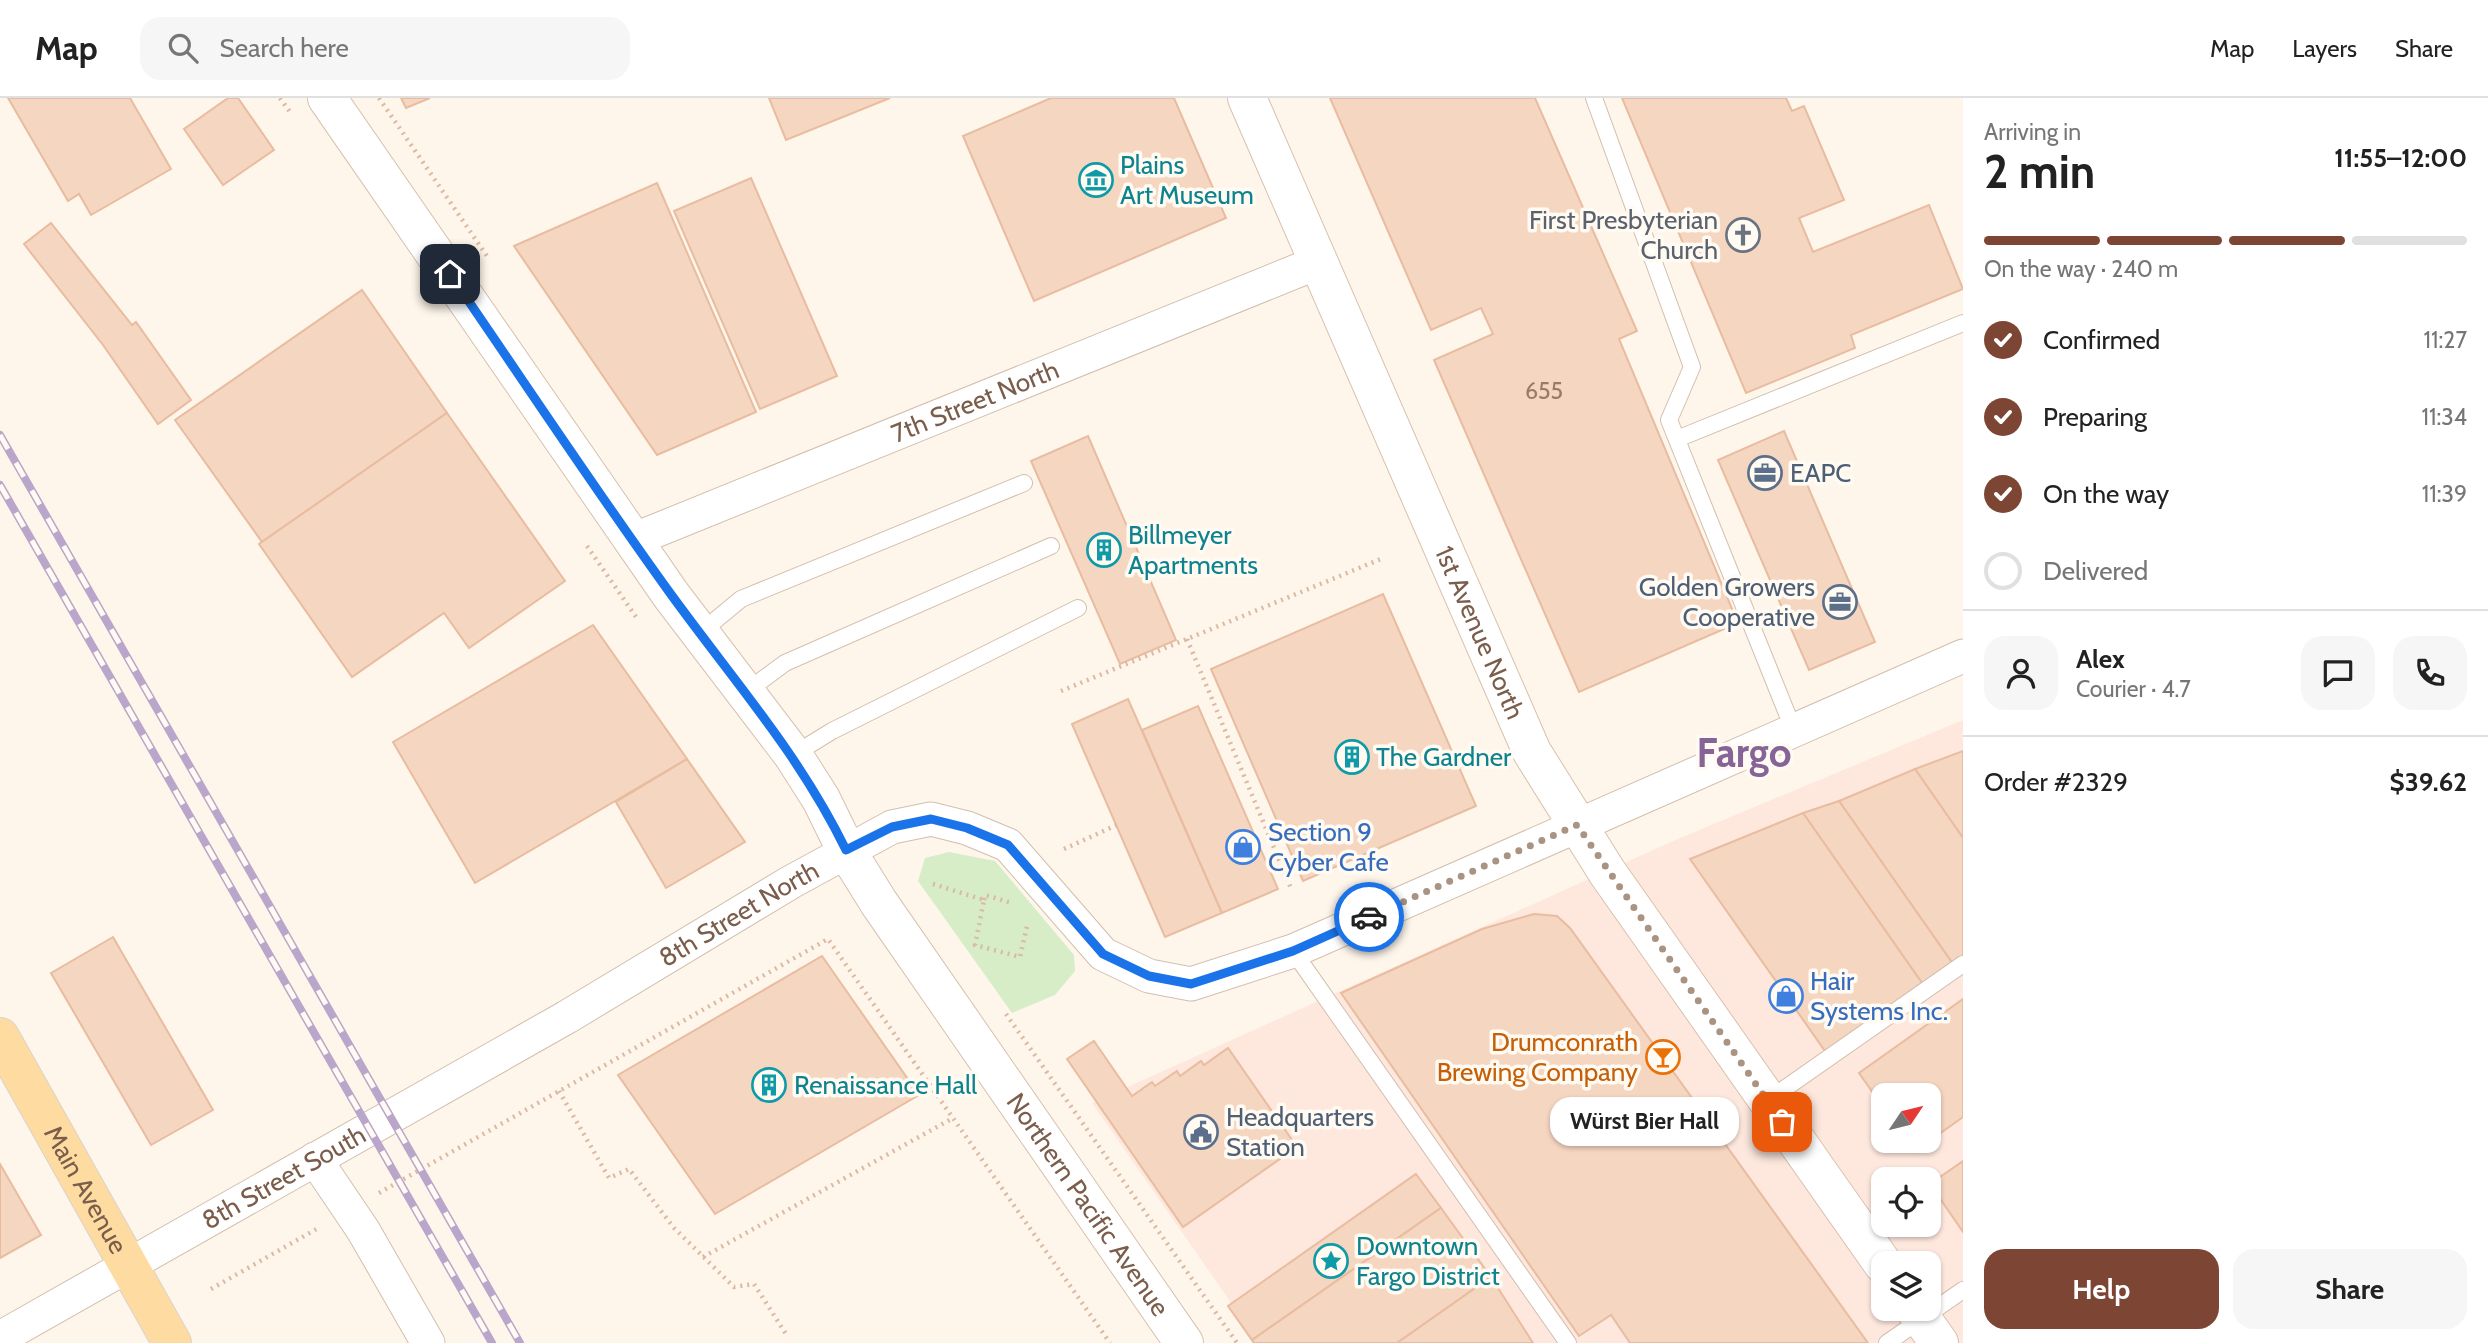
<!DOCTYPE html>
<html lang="en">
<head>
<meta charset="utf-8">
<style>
  body { margin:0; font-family:Cabin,sans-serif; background:#f6f6f6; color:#222; height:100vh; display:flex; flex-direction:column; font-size:26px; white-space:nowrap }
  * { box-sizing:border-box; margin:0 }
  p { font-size:23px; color:#767676 }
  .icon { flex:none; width:38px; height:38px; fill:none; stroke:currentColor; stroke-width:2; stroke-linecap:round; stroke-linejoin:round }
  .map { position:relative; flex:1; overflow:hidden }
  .drawer { display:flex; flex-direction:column; background:#fff; width:525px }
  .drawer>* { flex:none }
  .needle { width:46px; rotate:55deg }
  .buttons { position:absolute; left:1871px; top:985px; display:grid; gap:14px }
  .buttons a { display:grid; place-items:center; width:70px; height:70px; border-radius:14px; background:#fff; box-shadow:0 2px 5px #0004; font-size:35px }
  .pin { position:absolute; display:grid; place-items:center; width:60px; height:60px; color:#fff; margin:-30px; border-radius:14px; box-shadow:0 4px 10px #0006 }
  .courier { position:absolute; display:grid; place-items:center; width:70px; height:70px; margin:-35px; border:5px solid #1a73e8; border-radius:50%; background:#fff; color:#222; box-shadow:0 2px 9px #0007 }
  .bubble { position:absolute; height:49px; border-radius:21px; background:#fff; box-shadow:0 2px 5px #0004; font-size:23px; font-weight:700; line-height:49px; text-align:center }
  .headline em { font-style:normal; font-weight:700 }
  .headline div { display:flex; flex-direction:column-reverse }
  .headline { display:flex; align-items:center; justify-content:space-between; height:119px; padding:0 21px }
  h1 { font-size:46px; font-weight:700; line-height:52px }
  .bar { display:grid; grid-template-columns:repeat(4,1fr); gap:10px 7px; align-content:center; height:84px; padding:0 21px }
  .bar i { height:9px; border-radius:5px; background:#e0e0e0 }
  .bar .on { background:#7d4534 }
  .bar p { grid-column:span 4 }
  .line { display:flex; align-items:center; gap:18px; padding:0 21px; border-top:2px solid #e0e0e0 }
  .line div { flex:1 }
  .round { display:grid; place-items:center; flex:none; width:74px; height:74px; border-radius:21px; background:#f6f6f6 }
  ol { padding:0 21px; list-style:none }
  li { display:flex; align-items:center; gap:21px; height:77px }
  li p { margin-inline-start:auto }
  li .icon { padding:7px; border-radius:50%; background:#7d4534; color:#fff; stroke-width:4 }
  li:last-child { color:#767676 }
  li i { width:38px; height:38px; border:4px solid #e0e0e0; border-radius:50% }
  .primary-button { display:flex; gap:14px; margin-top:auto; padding:14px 21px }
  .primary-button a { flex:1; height:80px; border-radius:21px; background:#7d4534; color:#fff; font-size:28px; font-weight:700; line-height:80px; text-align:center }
  .primary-button a+a { background:#f6f6f6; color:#222 }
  header { display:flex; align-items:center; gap:42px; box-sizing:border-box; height:98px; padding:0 35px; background:#fff; border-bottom:2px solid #e0e0e0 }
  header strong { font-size:33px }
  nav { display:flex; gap:38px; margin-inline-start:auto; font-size:24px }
  .search { width:490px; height:63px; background:#f6f6f6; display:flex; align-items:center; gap:18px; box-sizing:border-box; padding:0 24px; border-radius:21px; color:#767676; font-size:26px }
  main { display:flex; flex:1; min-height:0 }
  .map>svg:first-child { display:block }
  .commercial { fill:#fee8de; fill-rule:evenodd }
  .green { fill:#d6edc7 }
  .building { fill:#f5d6c1; stroke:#e9bca0; stroke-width:2 }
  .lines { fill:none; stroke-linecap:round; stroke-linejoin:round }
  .lane-casing { stroke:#d2bfae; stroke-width:18 }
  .street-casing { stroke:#d2bfae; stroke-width:35 }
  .secondary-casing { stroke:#d7c1ae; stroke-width:40 }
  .primary-casing { stroke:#dad2cd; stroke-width:40 }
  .path { stroke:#dbb9a3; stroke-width:4.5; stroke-dasharray:2 5; stroke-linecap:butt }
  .lane { stroke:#fff; stroke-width:16 }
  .street { stroke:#fff; stroke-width:33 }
  .secondary { stroke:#fff; stroke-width:38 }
  .primary { stroke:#fedca1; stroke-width:38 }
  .rail-casing { stroke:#baa6ca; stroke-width:8 }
  .rail { stroke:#fffaf2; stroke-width:5; stroke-dasharray:16; stroke-linecap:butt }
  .done { stroke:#a99383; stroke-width:7; stroke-dasharray:0 12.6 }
  .route { stroke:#1a73e8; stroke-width:9 }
  .labels { text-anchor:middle; stroke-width:7; stroke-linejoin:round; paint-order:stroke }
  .number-label { font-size:23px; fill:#9a7b68 }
  .culture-label { font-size:26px; fill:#0d838f; stroke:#fffaf2; text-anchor:start }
  .worship-label { font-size:26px; fill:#5b616d; stroke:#fffaf2; text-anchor:end }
  .street-label { font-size:26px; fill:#7b5d4b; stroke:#fffaf2 }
  .service-label { font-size:26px; fill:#4e5e75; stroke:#fffaf2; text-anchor:start }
  .shop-label { font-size:26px; fill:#366cbe; stroke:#fffaf2; text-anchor:start }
  .food-label { font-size:26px; fill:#c56008; stroke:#fffaf2; text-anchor:end }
  .town-label { font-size:40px; font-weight:bold; fill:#866497; stroke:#fffaf2 }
</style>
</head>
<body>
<header>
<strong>Map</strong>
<div class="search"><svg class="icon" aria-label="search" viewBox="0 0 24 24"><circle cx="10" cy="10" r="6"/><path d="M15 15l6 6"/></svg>Search here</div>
<nav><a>Map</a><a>Layers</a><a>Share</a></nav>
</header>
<main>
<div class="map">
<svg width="1963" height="1245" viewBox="0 0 1963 1245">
  <rect width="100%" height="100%" fill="#fef6eb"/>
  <path class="commercial" d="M1963,622V1245H1259L1092,1005L1673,743ZM1883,998H1928V1043H1883ZM1883,1082H1928V1127H1883ZM1883,1166H1928V1211H1883Z"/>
  <polygon class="green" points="949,754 995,763 1074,857 1075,873 1055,897 1012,915 918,783 925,760"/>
  <g class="building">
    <polygon points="8,0 130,0 171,71 91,117 79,96 68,103"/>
    <polygon points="228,0 238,0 274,52 223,87 184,31"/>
    <polygon points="401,0 430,0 406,10"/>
    <polygon points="769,0 890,0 786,42"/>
    <polygon points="1051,0 1174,0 1226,120 1034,203 963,38"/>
    <polygon points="1330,0 1535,0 1637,233 1619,241 1738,525 1579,594 1434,262 1493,236 1481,210 1431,232"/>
    <polygon points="1622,0 1786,0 1792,13 1804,8 1844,102 1799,120 1813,154 1929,107 1963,191 1851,237 1855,250 1746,295"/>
    <polygon points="751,80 837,278 760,311 674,113"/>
    <polygon points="657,85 756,314 657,357 514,148"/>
    <polygon points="51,125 132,227 136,224 191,302 158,326 103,247 24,146"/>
    <polygon points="362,192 447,315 262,444 175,322"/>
    <polygon points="447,315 565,483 469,550 444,515 352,579 259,446"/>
    <polygon points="1784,333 1875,544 1809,572 1718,362"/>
    <polygon points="1088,338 1176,542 1120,566 1031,363"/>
    <polygon points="1383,496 1476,708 1303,783 1211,571"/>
    <polygon points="593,527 687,661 475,785 393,644"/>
    <polygon points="1128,601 1222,815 1165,839 1072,626"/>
    <polygon points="1198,608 1278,791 1222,815 1142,632"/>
    <polygon points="1963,653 1963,740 1915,671"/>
    <polygon points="687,661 745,744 666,790 616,704"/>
    <polygon points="1915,671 1963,740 1963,859 1953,866 1839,703"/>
    <polygon points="1839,703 1953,866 1922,885 1803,715"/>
    <polygon points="1803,715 1922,885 1825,953 1690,761"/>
    <polygon points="1534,816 1557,818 1570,830 1868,1245 1630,1245 1611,1217 1579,1238 1341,895 1482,831"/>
    <polygon points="113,839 213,1012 151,1047 51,875"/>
    <polygon points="822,858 919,997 715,1116 618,977"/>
    <polygon points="1963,901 1963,1019 1914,1054 1907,1043 1928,1043 1928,998 1883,998 1883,1009 1859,975"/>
    <polygon points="1094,943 1132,998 1152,984 1155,988 1177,973 1180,978 1201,963 1204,967 1228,950 1297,1049 1183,1129 1067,961"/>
    <polygon points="1963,1063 1963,1134 1930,1086"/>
    <polygon points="0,1066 41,1137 0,1160"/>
    <polygon points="1416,1076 1441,1110 1252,1242 1228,1208"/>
    <polygon points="1441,1110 1491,1179 1397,1245 1254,1245 1252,1242"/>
    <polygon points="1491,1179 1533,1245 1397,1245"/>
  </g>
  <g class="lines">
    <g class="lane-casing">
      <g id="lane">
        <polyline points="1594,0 1692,269 1669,322 1794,633"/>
        <polyline points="1677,341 1963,225"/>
        <polyline points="701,534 741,501 1024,385"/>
        <polyline points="747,593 785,565 1051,448"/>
        <polyline points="793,657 832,633 1078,510"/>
        <polyline points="1293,853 1568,1245"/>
        <polyline points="1767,1003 1963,866"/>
        <polyline points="1887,1245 1963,1192"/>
      </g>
    </g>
    <g class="street-casing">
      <g id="street">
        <path id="s1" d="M633,442L1319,164"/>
        <polyline points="315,1061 363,1132 428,1245"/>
        <path id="s2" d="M0,1240L567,919L791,784L892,729L931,721L967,730L1008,747L1103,856L1149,878L1191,886L1293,853L1963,558"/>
      </g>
    </g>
    <g class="secondary-casing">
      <g id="secondary">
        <path id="s3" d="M327,0L671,497L793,657L821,701L846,752L879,805L1184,1245"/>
        <path id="s4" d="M1247,0L1532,654L1607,774L1883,1166"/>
        <polyline points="1915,1211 1939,1245"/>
      </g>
    </g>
    <g class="primary-casing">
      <g id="primary">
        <path id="s5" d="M0,939L172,1245"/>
      </g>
    </g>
    <g class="path">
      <polyline points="280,0 290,14"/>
      <polyline points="379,0 489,161"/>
      <polyline points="587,448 636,519"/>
      <polyline points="1187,541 1292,793"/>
      <polyline points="1061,593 1381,461"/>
      <polyline points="1064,751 1119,726"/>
      <polyline points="933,786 984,802 975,847 1020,859 1028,824"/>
      <polyline points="984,802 985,797 1012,805"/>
      <polyline points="1006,916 1237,1245"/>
      <polyline points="559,993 609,1080 629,1071 674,1130 734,1189 754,1186 786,1236"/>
      <polyline points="379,1095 828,841 1110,1245"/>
      <polyline points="703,1159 953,1020"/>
      <polyline points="211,1191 320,1129"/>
    </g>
    <use href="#lane" class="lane"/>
    <use href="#street" class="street"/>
    <use href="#secondary" class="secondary"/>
    <use href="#primary" class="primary"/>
    <g class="rail-casing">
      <g id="rail">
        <polyline points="0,337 520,1245"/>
        <polyline points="0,387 492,1245"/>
      </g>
    </g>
    <use href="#rail" class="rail"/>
  </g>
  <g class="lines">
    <polyline class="done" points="1369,819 1577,727 1782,1024"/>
    <path class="route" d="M450,176C523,282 594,390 670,495C733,582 798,654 846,752L892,729L931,721L967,730L1008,747L1103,856L1149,878L1191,886L1293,853L1369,819"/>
  </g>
  <defs>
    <g id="museum-ring" transform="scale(1.75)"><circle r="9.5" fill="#fffaf2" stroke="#0f9aa8" stroke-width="1.5"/><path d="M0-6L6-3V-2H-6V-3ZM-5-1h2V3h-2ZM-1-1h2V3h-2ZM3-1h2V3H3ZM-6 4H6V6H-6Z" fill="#0f9aa8"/></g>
    <g id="church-ring" transform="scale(1.75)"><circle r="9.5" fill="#fffaf2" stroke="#6b7280" stroke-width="1.5"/><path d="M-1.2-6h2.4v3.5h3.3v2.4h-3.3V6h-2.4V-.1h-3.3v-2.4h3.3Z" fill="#6b7280"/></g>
    <g id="office-ring" transform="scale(1.75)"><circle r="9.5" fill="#fffaf2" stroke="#5c6f8a" stroke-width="1.5"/><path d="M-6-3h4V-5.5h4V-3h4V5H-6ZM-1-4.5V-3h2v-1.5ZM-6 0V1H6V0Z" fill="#5c6f8a"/></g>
    <g id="building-ring" transform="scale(1.75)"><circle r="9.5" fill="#fffaf2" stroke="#0f9aa8" stroke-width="1.5"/><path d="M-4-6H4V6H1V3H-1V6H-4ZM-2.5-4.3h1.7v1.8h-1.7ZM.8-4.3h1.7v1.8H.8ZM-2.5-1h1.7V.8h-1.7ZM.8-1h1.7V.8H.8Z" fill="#0f9aa8"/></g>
    <g id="shop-ring" transform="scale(1.75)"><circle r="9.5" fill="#fffaf2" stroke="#3f7fe0" stroke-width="1.5"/><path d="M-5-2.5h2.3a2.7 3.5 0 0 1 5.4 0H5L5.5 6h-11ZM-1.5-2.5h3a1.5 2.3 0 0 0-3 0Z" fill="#3f7fe0"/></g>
    <g id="bar-ring" transform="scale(1.75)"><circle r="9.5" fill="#fffaf2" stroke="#e8710a" stroke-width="1.5"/><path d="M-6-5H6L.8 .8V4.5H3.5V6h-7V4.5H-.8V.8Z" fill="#e8710a"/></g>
    <g id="civic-ring" transform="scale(1.75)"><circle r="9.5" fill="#fffaf2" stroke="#5c6f8a" stroke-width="1.5"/><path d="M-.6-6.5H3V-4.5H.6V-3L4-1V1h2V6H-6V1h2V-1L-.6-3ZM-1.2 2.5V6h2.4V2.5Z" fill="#5c6f8a"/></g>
    <g id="sight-ring" transform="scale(1.75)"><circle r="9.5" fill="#fffaf2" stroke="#0f9aa8" stroke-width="1.5"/><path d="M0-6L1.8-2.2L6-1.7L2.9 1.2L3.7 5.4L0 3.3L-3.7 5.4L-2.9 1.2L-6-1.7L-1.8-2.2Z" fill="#0f9aa8"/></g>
  </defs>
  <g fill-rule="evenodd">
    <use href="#museum-ring" x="1096" y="82"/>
    <use href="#church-ring" x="1743" y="137"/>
    <use href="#office-ring" x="1765" y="375"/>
    <use href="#building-ring" x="1104" y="452"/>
    <use href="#office-ring" x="1840" y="504"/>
    <use href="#building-ring" x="1352" y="659"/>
    <use href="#shop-ring" x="1243" y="749"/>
    <use href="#shop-ring" x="1786" y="898"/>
    <use href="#bar-ring" x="1663" y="959"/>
    <use href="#building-ring" x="769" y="987"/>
    <use href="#civic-ring" x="1201" y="1034"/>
    <use href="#sight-ring" x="1331" y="1163"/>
  </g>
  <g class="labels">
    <g class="number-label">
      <text x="1544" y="301">655</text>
    </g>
    <g class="culture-label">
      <text x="1120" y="76">Plains<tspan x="1120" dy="30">Art Museum</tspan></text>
      <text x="1128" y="446">Billmeyer<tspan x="1128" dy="30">Apartments</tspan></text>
      <text x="1376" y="668">The Gardner</text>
      <text x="794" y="996">Renaissance Hall</text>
      <text x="1356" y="1157">Downtown<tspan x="1356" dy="30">Fargo District</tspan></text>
    </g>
    <g class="worship-label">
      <text x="1718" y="131">First Presbyterian<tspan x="1718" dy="30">Church</tspan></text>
    </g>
    <g class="street-label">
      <text dy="9" stroke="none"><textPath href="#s1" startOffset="369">7th Street North</textPath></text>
      <text dy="9" stroke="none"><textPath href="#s4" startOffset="583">1st Avenue North</textPath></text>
      <text dy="9" stroke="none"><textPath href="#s2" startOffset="852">8th Street North</textPath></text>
      <text dy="9" stroke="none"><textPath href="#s2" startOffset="326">8th Street South</textPath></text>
      <text dy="9" stroke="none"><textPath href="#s5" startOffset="175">Main Avenue</textPath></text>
      <text dy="9" stroke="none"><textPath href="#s3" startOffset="1344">Northern Pacific Avenue</textPath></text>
    </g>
    <g class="service-label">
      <text x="1790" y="384">EAPC</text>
      <text x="1815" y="498" text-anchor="end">Golden Growers<tspan x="1815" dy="30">Cooperative</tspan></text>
      <text x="1226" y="1028">Headquarters<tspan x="1226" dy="30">Station</tspan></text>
    </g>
    <g class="shop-label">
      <text x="1268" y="743">Section 9<tspan x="1268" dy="30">Cyber Cafe</tspan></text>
      <text x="1810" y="892">Hair<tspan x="1810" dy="30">Systems Inc.</tspan></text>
    </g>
    <g class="food-label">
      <text x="1638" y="953">Drumconrath<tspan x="1638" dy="30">Brewing Company</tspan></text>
    </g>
    <g class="town-label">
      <text x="1744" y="669">Fargo</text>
    </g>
  </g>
</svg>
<div class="buttons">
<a><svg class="needle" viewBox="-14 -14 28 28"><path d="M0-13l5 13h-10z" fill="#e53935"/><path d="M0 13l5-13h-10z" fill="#767676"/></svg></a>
<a><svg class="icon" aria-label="locate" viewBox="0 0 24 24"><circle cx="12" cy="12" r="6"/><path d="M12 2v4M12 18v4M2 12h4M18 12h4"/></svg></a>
<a><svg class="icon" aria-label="layers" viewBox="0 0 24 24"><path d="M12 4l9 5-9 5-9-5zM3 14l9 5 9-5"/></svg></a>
</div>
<div class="pin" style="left:1782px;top:1024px;background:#ea580c"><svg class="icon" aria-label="bag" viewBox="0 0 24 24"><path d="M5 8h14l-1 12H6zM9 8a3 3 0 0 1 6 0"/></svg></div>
<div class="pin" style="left:450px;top:176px;background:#1f2937"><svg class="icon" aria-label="home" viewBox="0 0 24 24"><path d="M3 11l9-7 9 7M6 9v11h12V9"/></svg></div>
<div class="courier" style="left:1369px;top:819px"><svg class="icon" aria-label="car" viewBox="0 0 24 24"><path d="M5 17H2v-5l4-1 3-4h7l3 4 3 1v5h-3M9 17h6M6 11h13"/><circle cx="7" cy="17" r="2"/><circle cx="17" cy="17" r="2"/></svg></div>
<div class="bubble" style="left:1550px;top:999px;width:189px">Würst Bier Hall</div>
</div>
<section class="drawer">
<div class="headline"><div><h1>2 min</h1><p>Arriving in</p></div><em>11:55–12:00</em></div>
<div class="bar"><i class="on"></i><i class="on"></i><i class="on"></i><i></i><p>On the way · 240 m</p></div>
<ol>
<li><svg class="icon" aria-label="check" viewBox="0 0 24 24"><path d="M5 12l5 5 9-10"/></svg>Confirmed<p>11:27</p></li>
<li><svg class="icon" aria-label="check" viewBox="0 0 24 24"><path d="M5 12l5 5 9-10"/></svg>Preparing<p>11:34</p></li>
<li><svg class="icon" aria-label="check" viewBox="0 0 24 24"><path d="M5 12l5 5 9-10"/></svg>On the way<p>11:39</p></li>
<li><i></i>Delivered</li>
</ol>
<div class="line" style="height:126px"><a class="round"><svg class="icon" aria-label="person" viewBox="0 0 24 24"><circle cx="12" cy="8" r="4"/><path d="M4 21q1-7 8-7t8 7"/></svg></a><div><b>Alex</b><p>Courier · 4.7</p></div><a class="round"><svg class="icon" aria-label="chat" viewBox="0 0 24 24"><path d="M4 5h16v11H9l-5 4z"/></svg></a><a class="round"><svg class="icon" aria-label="phone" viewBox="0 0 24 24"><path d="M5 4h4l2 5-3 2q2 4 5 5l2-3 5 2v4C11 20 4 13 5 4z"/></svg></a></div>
<div class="line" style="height:91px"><div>Order #2329</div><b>$39.62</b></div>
<div class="primary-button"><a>Help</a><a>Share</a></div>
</section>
</main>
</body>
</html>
